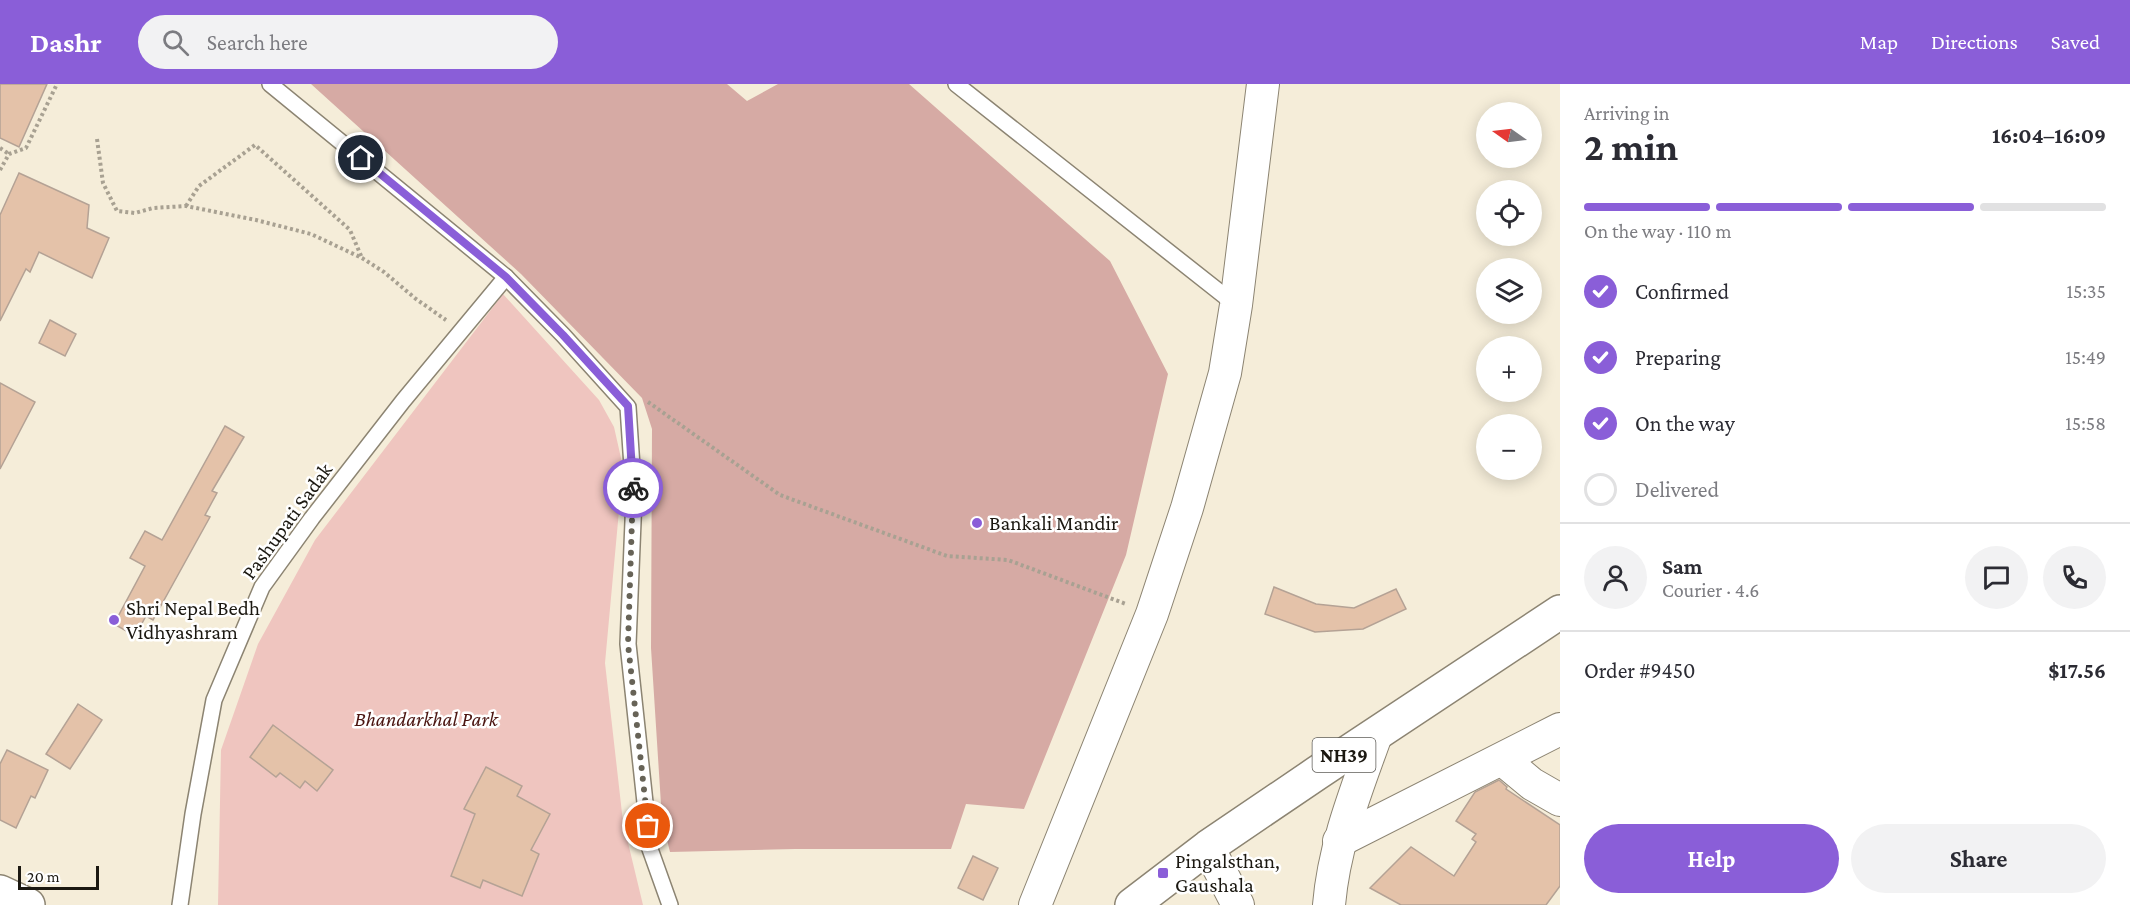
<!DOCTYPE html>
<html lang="en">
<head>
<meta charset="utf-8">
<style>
  body { margin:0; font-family:"Crimson Pro",serif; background:#f2f2f3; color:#2b2b33; height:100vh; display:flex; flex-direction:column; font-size:22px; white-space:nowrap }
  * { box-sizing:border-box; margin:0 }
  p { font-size:20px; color:#7c7c81 }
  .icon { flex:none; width:33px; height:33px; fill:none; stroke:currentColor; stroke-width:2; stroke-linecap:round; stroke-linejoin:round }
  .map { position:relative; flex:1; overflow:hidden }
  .panel { display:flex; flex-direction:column; background:#fff; width:570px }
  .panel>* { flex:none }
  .needle { width:39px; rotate:284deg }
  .controls { position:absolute; left:1476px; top:18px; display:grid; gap:12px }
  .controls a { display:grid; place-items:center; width:66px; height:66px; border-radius:50%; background:#fff; box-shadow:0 3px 15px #0003; font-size:30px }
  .scale { position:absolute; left:18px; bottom:15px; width:81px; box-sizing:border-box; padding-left:6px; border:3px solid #1b1811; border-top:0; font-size:16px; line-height:21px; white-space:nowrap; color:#1b1811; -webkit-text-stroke:4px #fff; paint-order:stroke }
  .pin { position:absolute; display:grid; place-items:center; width:51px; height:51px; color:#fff; margin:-26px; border:3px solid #fff; border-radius:50%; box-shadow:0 2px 6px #0007 }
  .courier { position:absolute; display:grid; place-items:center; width:60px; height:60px; margin:-30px; border:4px solid #8a5ed8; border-radius:50%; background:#fff; color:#222; box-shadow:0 2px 8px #0007 }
  .summary em { font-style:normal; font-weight:700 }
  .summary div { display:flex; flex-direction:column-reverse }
  .summary { display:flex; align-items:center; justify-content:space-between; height:102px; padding:0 24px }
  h1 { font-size:39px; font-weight:700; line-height:45px }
  .bar { display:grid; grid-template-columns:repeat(4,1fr); gap:9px 6px; align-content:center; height:72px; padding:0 24px }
  .bar i { height:8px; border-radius:4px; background:#e1e1e2 }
  .bar .selected { background:#8a5ed8 }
  .bar p { grid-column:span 4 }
  .line { display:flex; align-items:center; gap:15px; padding:0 24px; border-top:2px solid #e1e1e2 }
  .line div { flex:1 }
  .round { display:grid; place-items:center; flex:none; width:63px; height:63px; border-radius:32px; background:#f2f2f3 }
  ol { padding:0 24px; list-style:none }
  li { display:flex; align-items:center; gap:18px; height:66px }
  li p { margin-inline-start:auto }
  li .icon { padding:6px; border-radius:50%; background:#8a5ed8; color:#fff; stroke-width:4 }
  li:last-child { color:#7c7c81 }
  li i { width:33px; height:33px; border:3px solid #e1e1e2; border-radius:50% }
  .cta { display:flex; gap:12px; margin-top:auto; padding:12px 24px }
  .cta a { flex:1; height:69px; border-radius:36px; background:#8a5ed8; color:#fff; font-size:24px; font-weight:700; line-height:69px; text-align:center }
  .cta a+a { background:#f2f2f3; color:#2b2b33 }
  header { display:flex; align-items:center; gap:36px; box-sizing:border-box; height:84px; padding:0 30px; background:#8a5ed8; color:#fff }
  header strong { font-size:28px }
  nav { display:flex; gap:33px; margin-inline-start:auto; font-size:21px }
  .search { width:420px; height:54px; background:#f2f2f3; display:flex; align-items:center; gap:15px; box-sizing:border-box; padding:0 21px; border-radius:33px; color:#7c7c81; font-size:22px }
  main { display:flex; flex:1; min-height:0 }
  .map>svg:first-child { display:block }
  .green { fill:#efc5bf }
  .forest { fill:#d6aaa4 }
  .building { fill:#e4c2a9; stroke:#b4a295; stroke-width:1.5 }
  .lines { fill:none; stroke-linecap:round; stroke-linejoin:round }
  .service-casing { stroke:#8c8472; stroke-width:18 }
  .minor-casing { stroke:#8c8472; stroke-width:34 }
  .trunk-casing { stroke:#8c8472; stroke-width:36 }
  .path { stroke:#a8a192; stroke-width:4; stroke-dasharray:3 3; stroke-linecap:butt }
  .service { stroke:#fff; stroke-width:15 }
  .minor { stroke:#fff; stroke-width:32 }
  .trunk { stroke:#fff; stroke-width:33 }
  .done { stroke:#676357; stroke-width:6; stroke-dasharray:0 10.8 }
  .route { stroke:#8a5ed8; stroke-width:8 }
  .poi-dot { fill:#8a5ed8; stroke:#fff; stroke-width:2 }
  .labels { text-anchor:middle; stroke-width:5; stroke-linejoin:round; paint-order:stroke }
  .shield { fill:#fff; stroke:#5f5d58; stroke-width:1.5 }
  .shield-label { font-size:20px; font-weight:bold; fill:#1b1811 }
  .street-label { font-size:21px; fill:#1b1811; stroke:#fff }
  .poi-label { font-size:21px; fill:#1b1811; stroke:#fff; text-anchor:start }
  .park-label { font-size:21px; font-style:italic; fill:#4b1511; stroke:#fff }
</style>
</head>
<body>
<header>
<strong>Dashr</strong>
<div class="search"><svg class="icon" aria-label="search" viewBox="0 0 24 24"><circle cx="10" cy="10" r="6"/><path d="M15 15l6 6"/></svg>Search here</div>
<nav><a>Map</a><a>Directions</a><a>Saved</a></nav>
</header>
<main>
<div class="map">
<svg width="1560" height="821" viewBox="0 0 1560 821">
  <rect width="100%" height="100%" fill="#f5edd9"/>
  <polygon class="green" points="503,210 599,316 614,343 623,383 605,579 623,738 643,821 218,821 221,666 258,560 315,456"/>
  <polygon class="forest" points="311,0 727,0 747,17 778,0 909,0 1110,177 1168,290 1126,471 1024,725 966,720 951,765 795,765 670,768 662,736 651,564 652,345 642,314 521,190"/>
  <g class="building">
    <polygon points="0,0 47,0 19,63 0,54"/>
    <polygon points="19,89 89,121 87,144 109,154 92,194 39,168 30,188 26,185 0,237 0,131"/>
    <polygon points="50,236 76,250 65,272 39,259"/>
    <polygon points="0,299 35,318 0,385"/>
    <polygon points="225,342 244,353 212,407 217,409 205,431 210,433 153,536 146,532 135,552 114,540 145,482 130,474 145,447 162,456"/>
    <polygon points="1274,503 1316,520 1354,524 1396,505 1406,525 1363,545 1315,548 1265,530"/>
    <polygon points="78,620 102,636 70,685 46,670"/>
    <polygon points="273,641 333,686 317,707 305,697 300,704 280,689 276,693 250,673"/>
    <polygon points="7,666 48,686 35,714 31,712 16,744 0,736 0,680"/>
    <polygon points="486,683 522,702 517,712 550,730 531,766 539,770 522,812 483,796 480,804 451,792 475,730 464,725"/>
    <polygon points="1499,696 1507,703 1506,705 1560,741 1560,802 1546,821 1401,821 1370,804 1411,763 1454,792 1476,758 1472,755 1476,750 1456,737 1475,708"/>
    <polygon points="973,772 998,784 983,816 958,804"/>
  </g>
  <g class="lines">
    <g class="service-casing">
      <g id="service">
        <polyline points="270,0 506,193 563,251 628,323 634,413 628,560 650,765 670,821"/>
        <polyline points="956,0 1236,221"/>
        <polyline points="180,821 193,730 214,616 262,503 312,434 403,317 506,193"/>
      </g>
    </g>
    <g class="minor-casing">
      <g id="minor">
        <polyline points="1503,676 1532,700 1560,716"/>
        <polyline points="1339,757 1560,645"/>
        <polyline points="1208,763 1238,821"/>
        <polyline points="1035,821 1152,530 1187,424 1225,289 1236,221 1263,0"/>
        <path d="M1329,821C1334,761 1356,707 1376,651"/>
      </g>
    </g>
    <g class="trunk-casing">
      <g id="trunk">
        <polyline points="0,808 28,821"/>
        <polyline points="1132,821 1208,763 1317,689 1560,528"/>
      </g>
    </g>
    <g class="path">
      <polyline points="97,55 103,99 117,127 135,129 153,124 186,122 256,136 311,150 362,174 384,188 416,215 446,236"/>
      <polyline points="0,64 9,70"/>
      <polyline points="0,86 9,70 26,64 57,0"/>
      <polyline points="186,122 199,102 255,61 350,146 362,174"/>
      <polyline points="648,318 780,411 947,472 1008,476 1126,520"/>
    </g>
    <use href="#service" class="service"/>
    <use href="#minor" class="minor"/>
    <use href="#trunk" class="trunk"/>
  </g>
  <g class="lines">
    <polyline class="done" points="633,404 628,560 648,742"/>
    <polyline class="route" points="361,74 506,193 563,251 628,322 633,404"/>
  </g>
  <g class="poi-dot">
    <circle cx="977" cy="439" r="6"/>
    <circle cx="114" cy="536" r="6"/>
    <rect x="1157" y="783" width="12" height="12" rx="3"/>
  </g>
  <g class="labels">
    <rect class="shield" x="1312.5" y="654" width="63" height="34" rx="4.5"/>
    <g class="shield-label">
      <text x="1344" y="678">NH39</text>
    </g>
    <g class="street-label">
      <text transform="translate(287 437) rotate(-54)" y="7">Pashupati Sadak</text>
    </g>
    <g class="poi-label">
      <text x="989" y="446">Bankali Mandir</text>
      <text x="126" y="531">Shri Nepal Bedh<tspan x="126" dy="24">Vidhyashram</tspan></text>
      <text x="1175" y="784">Pingalsthan,<tspan x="1175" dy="24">Gaushala</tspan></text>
    </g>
    <g class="park-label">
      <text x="426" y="642">Bhandarkhal Park</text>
    </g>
  </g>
</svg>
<div class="controls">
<a><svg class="needle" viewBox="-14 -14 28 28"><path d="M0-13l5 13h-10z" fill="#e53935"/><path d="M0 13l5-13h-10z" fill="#7c7c81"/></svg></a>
<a><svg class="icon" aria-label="locate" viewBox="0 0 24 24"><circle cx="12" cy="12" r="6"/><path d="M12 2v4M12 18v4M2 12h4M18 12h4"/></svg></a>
<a><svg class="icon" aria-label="layers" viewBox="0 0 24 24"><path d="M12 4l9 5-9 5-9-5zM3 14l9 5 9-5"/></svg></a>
<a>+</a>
<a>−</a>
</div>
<div class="scale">20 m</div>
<div class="pin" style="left:648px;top:742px;background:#ea580c"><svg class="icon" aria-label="bag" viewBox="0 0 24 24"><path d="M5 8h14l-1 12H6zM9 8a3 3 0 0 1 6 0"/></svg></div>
<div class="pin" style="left:361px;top:74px;background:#1f2937"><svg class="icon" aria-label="home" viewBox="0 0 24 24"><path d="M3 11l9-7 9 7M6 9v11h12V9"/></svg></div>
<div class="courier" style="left:633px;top:404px"><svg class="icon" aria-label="bike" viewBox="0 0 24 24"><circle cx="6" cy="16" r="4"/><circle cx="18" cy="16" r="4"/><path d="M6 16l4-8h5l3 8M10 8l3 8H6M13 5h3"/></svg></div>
</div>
<section class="panel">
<div class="summary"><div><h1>2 min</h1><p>Arriving in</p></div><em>16:04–16:09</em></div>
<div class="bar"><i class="selected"></i><i class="selected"></i><i class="selected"></i><i></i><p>On the way · 110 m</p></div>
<ol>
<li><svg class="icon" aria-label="check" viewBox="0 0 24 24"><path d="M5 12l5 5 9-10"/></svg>Confirmed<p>15:35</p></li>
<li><svg class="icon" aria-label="check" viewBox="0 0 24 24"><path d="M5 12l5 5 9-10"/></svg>Preparing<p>15:49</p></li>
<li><svg class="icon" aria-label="check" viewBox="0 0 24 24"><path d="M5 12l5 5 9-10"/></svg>On the way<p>15:58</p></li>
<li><i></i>Delivered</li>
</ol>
<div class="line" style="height:108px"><a class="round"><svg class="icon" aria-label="person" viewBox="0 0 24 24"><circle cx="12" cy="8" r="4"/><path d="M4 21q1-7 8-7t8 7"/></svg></a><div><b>Sam</b><p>Courier · 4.6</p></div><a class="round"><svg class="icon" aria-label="chat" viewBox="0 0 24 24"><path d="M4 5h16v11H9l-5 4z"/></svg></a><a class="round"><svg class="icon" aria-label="phone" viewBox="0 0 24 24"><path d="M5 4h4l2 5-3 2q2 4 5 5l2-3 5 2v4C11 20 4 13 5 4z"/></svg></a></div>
<div class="line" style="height:78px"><div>Order #9450</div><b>$17.56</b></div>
<div class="cta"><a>Help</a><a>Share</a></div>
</section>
</main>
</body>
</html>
